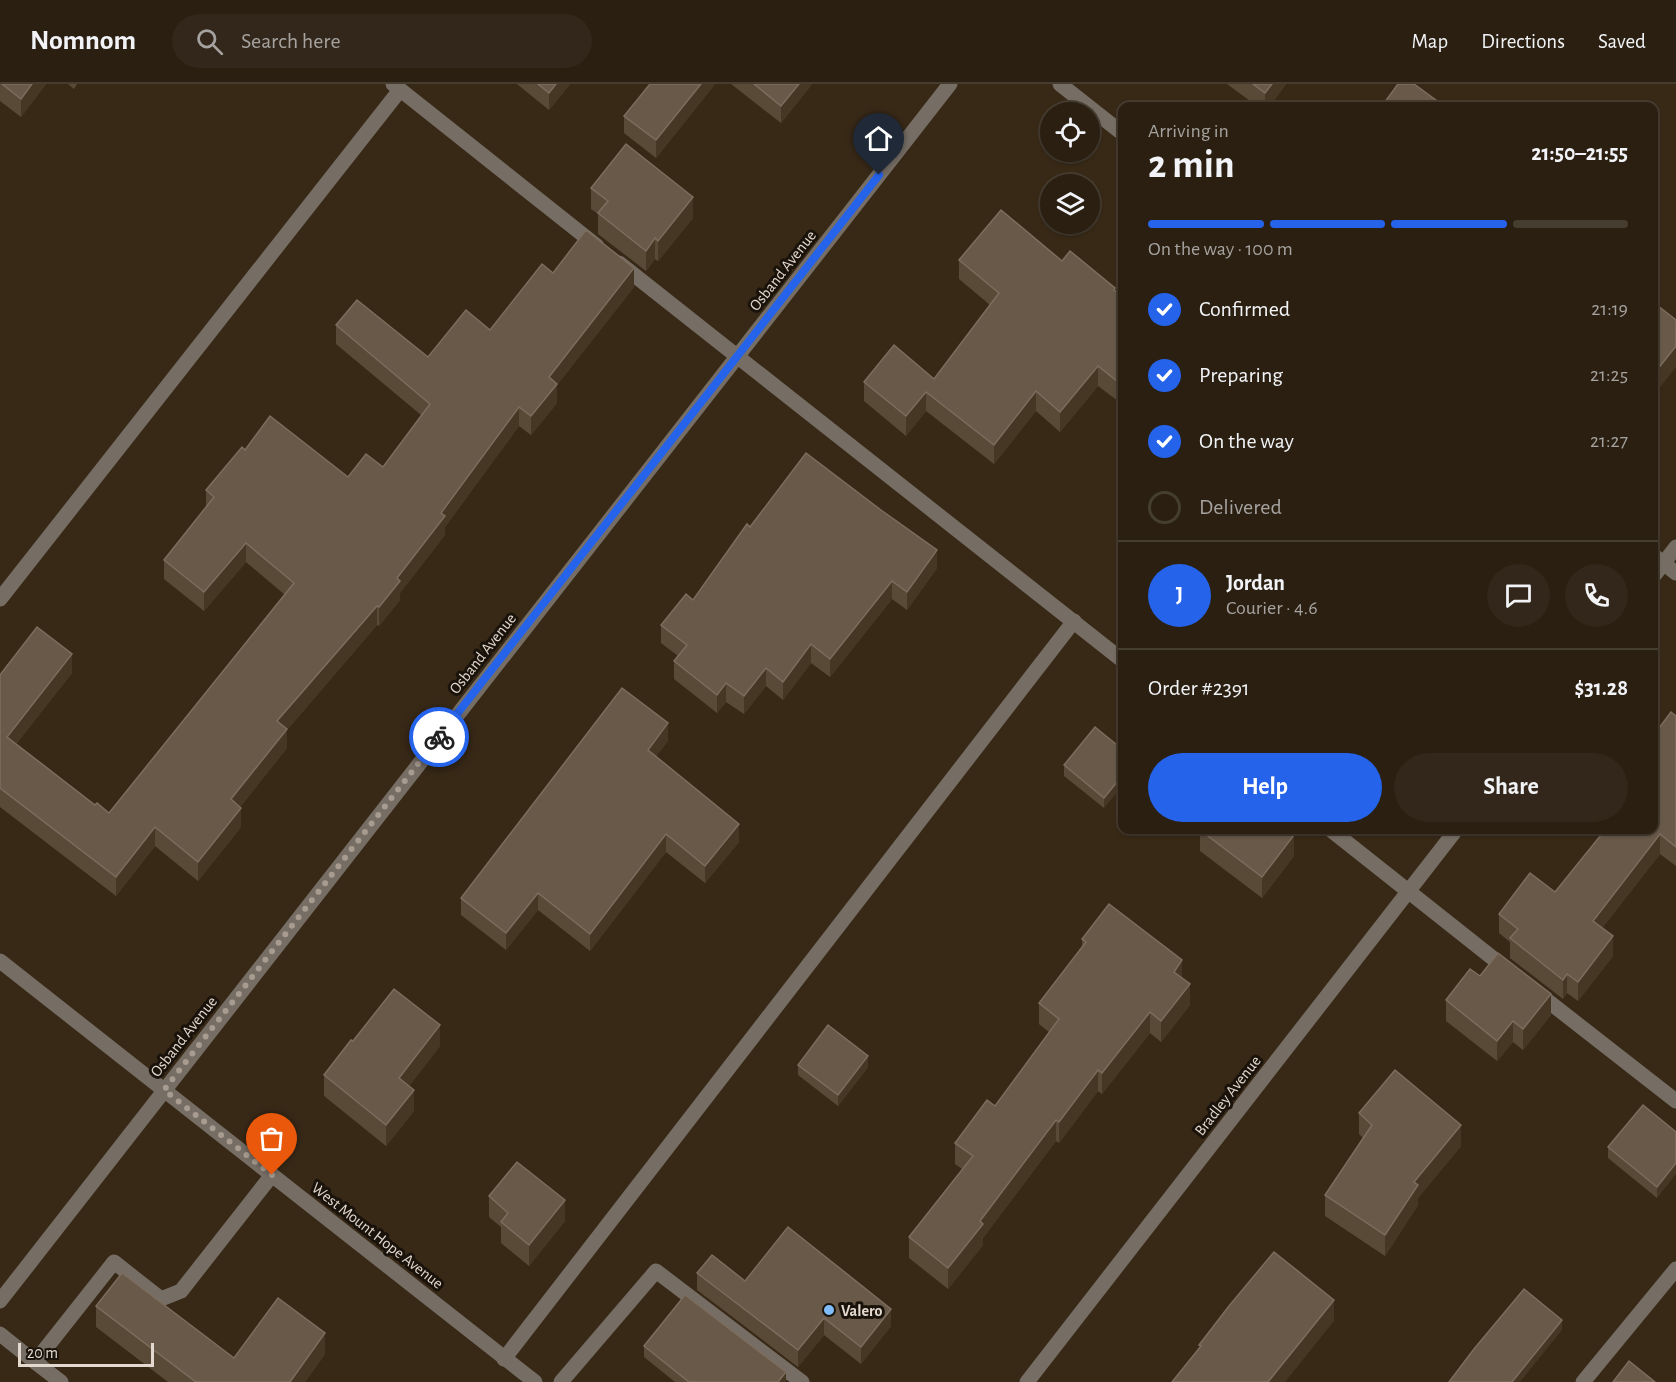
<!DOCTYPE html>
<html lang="en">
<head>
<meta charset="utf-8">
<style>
  body { margin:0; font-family:"Alegreya Sans",sans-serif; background:#32271a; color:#f1f3f6; height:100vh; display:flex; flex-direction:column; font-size:22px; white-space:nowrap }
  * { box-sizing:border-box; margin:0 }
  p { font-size:20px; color:#a5a29f }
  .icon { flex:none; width:33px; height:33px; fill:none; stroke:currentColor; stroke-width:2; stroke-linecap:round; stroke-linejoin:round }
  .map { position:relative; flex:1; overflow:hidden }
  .sheet { position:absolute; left:1118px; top:18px; width:540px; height:732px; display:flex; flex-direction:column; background:#2a1f11; border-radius:12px; box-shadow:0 2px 4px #0004,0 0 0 2px #463d31 }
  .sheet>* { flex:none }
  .tools { position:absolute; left:1040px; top:18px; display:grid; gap:12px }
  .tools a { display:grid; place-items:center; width:60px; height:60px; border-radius:50%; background:#2a1f11; box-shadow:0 2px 4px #0004,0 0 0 2px #463d31; font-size:30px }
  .scale { position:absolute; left:18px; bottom:15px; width:136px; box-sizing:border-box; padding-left:6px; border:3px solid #e4d9cf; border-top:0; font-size:16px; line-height:21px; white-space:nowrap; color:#e4d9cf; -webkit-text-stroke:4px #1a130b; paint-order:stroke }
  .pin { position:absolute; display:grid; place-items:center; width:51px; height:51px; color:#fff; margin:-62px -26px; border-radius:50% 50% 50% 0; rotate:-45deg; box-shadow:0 0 6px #0007 }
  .pin .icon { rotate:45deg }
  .courier { position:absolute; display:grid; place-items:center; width:60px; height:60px; margin:-30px; border:4px solid #2563eb; border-radius:50%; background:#fff; color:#222; box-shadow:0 2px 8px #0007 }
  .head em { font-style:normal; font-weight:600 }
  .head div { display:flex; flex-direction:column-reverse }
  .head { display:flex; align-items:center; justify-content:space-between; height:102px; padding:0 30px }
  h1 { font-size:39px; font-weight:600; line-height:45px }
  .bar { display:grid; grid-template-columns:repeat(4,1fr); gap:9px 6px; align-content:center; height:72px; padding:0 30px }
  .bar i { height:8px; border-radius:4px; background:#463d31 }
  .bar .active { background:#2563eb }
  .bar p { grid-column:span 4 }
  .line { display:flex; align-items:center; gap:15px; padding:0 30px; border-top:2px solid #463d31 }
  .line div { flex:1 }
  .round { display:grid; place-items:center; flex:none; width:63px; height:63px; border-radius:32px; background:#32271a }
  ol { padding:0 30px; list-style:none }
  li { display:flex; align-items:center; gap:18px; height:66px }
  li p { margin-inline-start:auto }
  li .icon { padding:6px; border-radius:50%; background:#2563eb; color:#fff; stroke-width:4 }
  li:last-child { color:#a5a29f }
  li i { width:33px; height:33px; border:3px solid #463d31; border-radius:50% }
  .cta { display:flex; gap:12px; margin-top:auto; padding:12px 30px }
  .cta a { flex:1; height:69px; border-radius:36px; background:#2563eb; color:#fff; font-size:24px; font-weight:600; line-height:69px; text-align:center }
  .cta a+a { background:#32271a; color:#f1f3f6 }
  header { display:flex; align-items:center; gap:36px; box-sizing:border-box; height:84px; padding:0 30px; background:#2a1f11; border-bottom:2px solid #463d31 }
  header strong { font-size:28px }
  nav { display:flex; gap:33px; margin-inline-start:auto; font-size:21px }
  .search { width:420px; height:54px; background:#32271a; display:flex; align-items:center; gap:15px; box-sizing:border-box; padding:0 21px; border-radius:33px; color:#a5a29f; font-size:22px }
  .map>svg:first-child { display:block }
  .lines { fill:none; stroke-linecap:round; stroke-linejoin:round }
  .minor { stroke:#766e65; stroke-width:15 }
  .wall { fill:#594a38 }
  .shaded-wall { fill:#463624 }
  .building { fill:#685949; stroke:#7c6d5e; stroke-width:1.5 }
  .done { stroke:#a89b8f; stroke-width:6; stroke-dasharray:0 10.8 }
  .route { stroke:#2563eb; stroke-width:8 }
  .poi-dot { fill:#7fbdfa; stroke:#1a130b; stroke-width:2 }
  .labels { text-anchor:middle; stroke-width:6; stroke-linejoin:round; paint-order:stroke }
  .street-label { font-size:16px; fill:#e4d9cf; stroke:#1a130b }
  .poi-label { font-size:16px; font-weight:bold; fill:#e4d9cf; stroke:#1a130b; text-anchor:start }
</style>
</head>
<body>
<header>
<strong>Nomnom</strong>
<div class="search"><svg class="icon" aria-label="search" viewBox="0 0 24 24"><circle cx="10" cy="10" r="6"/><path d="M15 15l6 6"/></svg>Search here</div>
<nav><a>Map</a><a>Directions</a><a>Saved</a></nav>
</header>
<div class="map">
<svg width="1676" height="1298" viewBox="0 0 1676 1298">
  <rect width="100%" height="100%" fill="#382917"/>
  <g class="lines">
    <g class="minor">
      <polyline points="393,0 597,162"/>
      <polyline points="1060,0 1122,49"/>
      <polyline points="619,179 1122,576"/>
      <polyline points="1653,471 1676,489"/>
      <polyline points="1653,493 1676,463"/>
      <polyline points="0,515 400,6"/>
      <polyline points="1331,746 1509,887"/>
      <polyline points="0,877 535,1298"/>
      <polyline points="1535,907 1676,1017"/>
      <polyline points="0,1217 950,0"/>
      <polyline points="0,1250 35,1278 114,1178 161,1215 181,1207 272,1091"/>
      <polyline points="504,1275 1074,537"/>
      <polyline points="35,1278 61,1298"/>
      <polyline points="561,1298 656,1187 802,1298"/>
      <polyline points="1027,1298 1456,746"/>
      <polyline points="1583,1298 1676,1185"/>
    </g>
  </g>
  <g class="wall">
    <polygon points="0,0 46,0 21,33 0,17"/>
    <polygon points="68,0 77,0 74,5"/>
    <polygon points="517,0 570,0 549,26"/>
    <polygon points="715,0 656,74 624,49 624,32"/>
    <polygon points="731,0 812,0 781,39"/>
    <polygon points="1227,0 1286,0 1270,22 1257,22"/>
    <polygon points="591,104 693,134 658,177 655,175 646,187 598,150 598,130 591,125"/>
    <polygon points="959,176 1062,177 1115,207 1122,212 1122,320 1098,302 1060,348 1036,327 994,380 926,327 906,352 864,317 864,298 934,295 990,221 959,195"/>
    <polygon points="553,189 634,203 557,301 557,319 531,351 519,342 445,443 445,451 400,509 400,516 379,542 377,541 287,646 287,664 240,723 241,743 198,797 155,762 116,812 0,723 0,591 72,589 16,660 95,721 109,729 285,511 246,478 204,527 164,495 164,476 206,423 206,406 245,366 348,393 383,383 421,331 336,260 336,241 428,273 490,246"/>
    <polygon points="750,443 937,484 907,526 892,515 830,593 811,579 783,616 766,602 744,630 726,618 717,629 674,595 674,577 678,572 661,559 661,541 693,516"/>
    <polygon points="1676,632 1676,782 1660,770 1602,844 1613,872 1578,917 1567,909 1563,915 1510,874 1510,858 1499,849 1499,830 1555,808 1653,746"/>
    <polygon points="668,657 656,672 739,758 705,799 666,768 590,867 538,826 506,866 461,831 461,814"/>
    <polygon points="1122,665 1104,724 1064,692 1064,681"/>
    <polygon points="1200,746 1294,772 1262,814 1200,767"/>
    <polygon points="1082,855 1182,894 1190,921 1161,958 1150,949 1102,1010 1098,1007 1059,1059 1056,1057 983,1154 983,1161 948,1205 909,1174 909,1153 962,1085 955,1080 955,1059 995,1022 1049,948 1039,940 1039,919 1082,863"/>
    <polygon points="1480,892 1551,931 1523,966 1513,958 1497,977 1446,937 1446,916"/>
    <polygon points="353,957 440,962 409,1002 414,1027 386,1062 324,1012 324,991"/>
    <polygon points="798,981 868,983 838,1022 798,991"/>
    <polygon points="1359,1029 1461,1062 1418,1114 1418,1121 1385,1172 1325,1132 1325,1111 1363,1054 1359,1050"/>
    <polygon points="1676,1048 1657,1114 1608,1074 1608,1063"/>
    <polygon points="489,1112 565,1137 529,1182 501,1159 501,1143 489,1133"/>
    <polygon points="697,1189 745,1197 891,1242 861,1280 824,1251 798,1283 697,1206"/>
    <polygon points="96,1222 234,1274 325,1270 305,1298 168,1298 96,1243"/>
    <polygon points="644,1262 786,1298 675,1298 644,1273"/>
  </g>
  <g class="shaded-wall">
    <polygon points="32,0 46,0 21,33 21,15"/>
    <polygon points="556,0 570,0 549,26 549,9"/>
    <polygon points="701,0 715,0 656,74 656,56"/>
    <polygon points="799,0 812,0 781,39 781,22"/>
    <polygon points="1272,0 1286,0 1270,22 1265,22 1265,9"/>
    <polygon points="693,113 693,134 658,177 658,157"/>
    <polygon points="655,154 655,175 646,187 646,167"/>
    <polygon points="634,184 634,203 557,301 557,319 531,351 531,332 549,293"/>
    <polygon points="1655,196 1655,217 1653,219 1653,199"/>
    <polygon points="1676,262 1676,283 1653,312 1653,291"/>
    <polygon points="1098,282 1098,302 1060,348 1060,328"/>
    <polygon points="1036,307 1036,327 994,380 994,361"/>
    <polygon points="926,308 926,327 906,352 906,332"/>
    <polygon points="519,323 519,342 445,443 445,451 400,509 400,516 379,542 379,523 397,494 441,429"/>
    <polygon points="246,459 246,478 204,527 204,508"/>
    <polygon points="937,466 937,484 907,526 907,508"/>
    <polygon points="892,497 892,515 830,593 830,575"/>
    <polygon points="377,522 377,541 287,646 287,664 231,734 231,715 277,637"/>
    <polygon points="811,560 811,579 783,616 783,598"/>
    <polygon points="72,570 72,589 7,672 7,653"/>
    <polygon points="766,584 766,602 744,630 744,612"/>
    <polygon points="726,599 726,618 717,629 717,611"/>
    <polygon points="668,639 668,657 648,683 648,666"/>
    <polygon points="1122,692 1122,703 1104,724 1104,714"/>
    <polygon points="241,724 241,743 198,797 198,778"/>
    <polygon points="739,740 739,758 705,799 705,782"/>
    <polygon points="155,743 155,762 116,812 116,793"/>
    <polygon points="666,750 666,768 590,867 590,850"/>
    <polygon points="1660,750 1660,770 1593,856 1593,837"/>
    <polygon points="1294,751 1294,772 1262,814 1262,793"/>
    <polygon points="538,809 538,826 506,866 506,849"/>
    <polygon points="1613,852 1613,872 1578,917 1578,898"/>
    <polygon points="1182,876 1182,897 1174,888"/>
    <polygon points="1567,890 1567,909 1563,915 1563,896"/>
    <polygon points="1190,900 1190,921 1161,958 1161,937"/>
    <polygon points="1551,910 1551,931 1523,966 1523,945"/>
    <polygon points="1150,928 1150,949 1102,1010 1102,989"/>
    <polygon points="1513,937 1513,958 1497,977 1497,957"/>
    <polygon points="440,941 440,962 399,1015 399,994"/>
    <polygon points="868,972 868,983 838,1022 838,1011"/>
    <polygon points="1098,986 1098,1007 1059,1059 1059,1038"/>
    <polygon points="414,1006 414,1027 386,1062 386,1041"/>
    <polygon points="1056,1036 1056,1057 983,1154 983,1161 948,1205 948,1184 980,1137"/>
    <polygon points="1461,1041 1461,1062 1418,1114 1418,1121 1385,1172 1385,1151 1414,1098"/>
    <polygon points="1676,1079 1676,1090 1657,1114 1657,1103"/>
    <polygon points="565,1116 565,1137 529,1182 529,1161"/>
    <polygon points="1334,1216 1334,1237 1285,1298 1268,1298"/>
    <polygon points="891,1225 891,1242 861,1280 861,1263"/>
    <polygon points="824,1234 824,1251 798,1283 798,1266"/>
    <polygon points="1562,1236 1562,1246 1520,1298 1512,1298"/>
    <polygon points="325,1249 325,1270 305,1298 290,1298"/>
    <polygon points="786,1288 786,1298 778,1298"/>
  </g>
  <g class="building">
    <polygon points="2,0 32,0 21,15"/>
    <polygon points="538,0 556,0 549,9"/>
    <polygon points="650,0 701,0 656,56 624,32"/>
    <polygon points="754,0 799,0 781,22"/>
    <polygon points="1253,0 1272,0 1265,9"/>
    <polygon points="1398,0 1414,0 1444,22 1382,22"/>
    <polygon points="626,60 693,113 658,157 655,154 646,167 598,129 608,117 591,104"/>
    <polygon points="1001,126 1062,177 1070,167 1115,204 1114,206 1122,212 1122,301 1098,282 1060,328 1036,307 994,361 926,308 906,332 864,298 894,261 934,295 999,209 959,176"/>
    <polygon points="586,146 634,184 549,293 557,300 531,332 519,323 441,429 445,432 397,494 400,497 379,523 377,522 277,637 287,645 231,715 241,724 198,778 155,743 116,793 0,704 0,591 37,543 72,570 7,653 95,721 97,719 109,729 294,499 246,459 204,508 164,476 214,413 206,406 242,363 245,366 270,332 348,393 366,370 383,383 430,320 336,241 357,216 428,273 466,226 490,246 542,180 553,189"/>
    <polygon points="1653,218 1676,236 1676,262 1653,291"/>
    <polygon points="806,369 881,426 937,466 907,508 892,497 830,575 811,560 783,598 766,584 744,612 726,599 717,611 674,577 687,561 661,541 686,510 693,516 747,440 750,443"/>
    <polygon points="622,604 668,639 648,666 739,740 705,782 666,750 590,850 538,809 506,849 461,814"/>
    <polygon points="1671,628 1676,632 1676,763 1660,750 1593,837 1613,852 1578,898 1567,890 1563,896 1510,854 1518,845 1499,830 1530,789 1555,808 1605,746 1653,746 1653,652"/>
    <polygon points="1095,643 1122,665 1122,692 1104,714 1064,681"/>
    <polygon points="1200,746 1286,746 1294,751 1262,793"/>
    <polygon points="1109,820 1182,876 1174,888 1190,900 1161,937 1150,928 1102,989 1098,986 1059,1038 1056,1036 980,1137 983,1140 948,1184 909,1153 973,1072 955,1059 987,1016 995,1022 1059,935 1039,919 1086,858 1082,855"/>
    <polygon points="1498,869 1551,910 1523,945 1513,937 1497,957 1446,916 1470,885 1480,892"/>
    <polygon points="394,905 440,941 399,994 414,1006 386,1041 324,991 351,956 353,957"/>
    <polygon points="828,941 868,972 838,1011 798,981"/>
    <polygon points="1395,986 1461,1041 1414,1098 1418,1101 1385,1151 1325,1111 1372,1041 1359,1029"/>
    <polygon points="1643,1021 1676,1048 1676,1079 1657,1103 1608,1063"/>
    <polygon points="517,1078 565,1116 529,1161 501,1138 508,1129 489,1112"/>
    <polygon points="788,1143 891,1225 861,1263 824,1234 798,1266 697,1189 712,1171 745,1197"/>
    <polygon points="1274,1168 1334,1216 1268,1298 1172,1298 1201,1262 1199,1261 1229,1222"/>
    <polygon points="122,1189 234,1274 278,1214 325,1249 290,1298 196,1298 96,1222"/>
    <polygon points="1524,1205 1562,1236 1512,1298 1449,1298 1474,1265"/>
    <polygon points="685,1211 786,1288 778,1298 689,1298 644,1262"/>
    <polygon points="1629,1277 1655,1298 1613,1298"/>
  </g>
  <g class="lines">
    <polyline class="done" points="272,1091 164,1006 439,653"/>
    <polyline class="route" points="439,653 879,91"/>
  </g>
  <circle class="poi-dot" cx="829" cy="1226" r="6"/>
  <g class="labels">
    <g class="street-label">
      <text transform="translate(782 186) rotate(-52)" y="6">Osband Avenue</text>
      <text transform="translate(482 569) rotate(-52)" y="6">Osband Avenue</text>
      <text transform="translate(183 952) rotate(-52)" y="6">Osband Avenue</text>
      <text transform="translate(1227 1011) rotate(-52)" y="6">Bradley Avenue</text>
      <text transform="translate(378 1151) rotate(38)" y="6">West Mount Hope Avenue</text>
    </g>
    <g class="poi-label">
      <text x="841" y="1232">Valero</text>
    </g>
  </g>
</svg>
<div class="tools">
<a><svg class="icon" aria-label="locate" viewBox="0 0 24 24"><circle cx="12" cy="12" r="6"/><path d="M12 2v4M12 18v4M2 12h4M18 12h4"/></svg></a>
<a><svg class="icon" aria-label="layers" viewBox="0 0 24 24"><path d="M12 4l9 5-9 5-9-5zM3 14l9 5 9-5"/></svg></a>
</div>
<div class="scale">20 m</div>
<div class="pin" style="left:272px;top:1091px;background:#ea580c"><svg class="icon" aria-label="bag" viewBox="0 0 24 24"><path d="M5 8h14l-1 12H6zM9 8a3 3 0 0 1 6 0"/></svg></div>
<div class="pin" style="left:879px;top:91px;background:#1f2937"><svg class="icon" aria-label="home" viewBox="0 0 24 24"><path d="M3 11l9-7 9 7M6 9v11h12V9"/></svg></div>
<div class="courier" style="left:439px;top:653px"><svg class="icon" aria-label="bike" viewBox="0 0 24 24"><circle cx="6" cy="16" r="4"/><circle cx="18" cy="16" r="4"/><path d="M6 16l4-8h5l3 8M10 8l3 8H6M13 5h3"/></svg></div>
<section class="sheet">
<div class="head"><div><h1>2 min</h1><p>Arriving in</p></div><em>21:50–21:55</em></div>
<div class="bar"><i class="active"></i><i class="active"></i><i class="active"></i><i></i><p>On the way · 100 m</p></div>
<ol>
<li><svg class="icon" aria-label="check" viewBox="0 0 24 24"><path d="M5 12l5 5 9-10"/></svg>Confirmed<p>21:19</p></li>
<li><svg class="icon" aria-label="check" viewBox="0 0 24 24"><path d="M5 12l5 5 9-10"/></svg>Preparing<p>21:25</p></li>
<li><svg class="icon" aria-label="check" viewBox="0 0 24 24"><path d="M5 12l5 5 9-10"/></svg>On the way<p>21:27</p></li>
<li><i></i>Delivered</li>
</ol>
<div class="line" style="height:108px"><b class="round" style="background:#2563eb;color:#fff">J</b><div><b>Jordan</b><p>Courier · 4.6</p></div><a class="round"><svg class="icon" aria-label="chat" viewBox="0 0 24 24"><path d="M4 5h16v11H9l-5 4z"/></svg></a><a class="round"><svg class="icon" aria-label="phone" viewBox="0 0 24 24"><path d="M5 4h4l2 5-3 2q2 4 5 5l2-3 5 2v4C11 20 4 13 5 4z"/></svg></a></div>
<div class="line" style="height:78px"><div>Order #2391</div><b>$31.28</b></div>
<div class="cta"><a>Help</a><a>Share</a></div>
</section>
</div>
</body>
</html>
